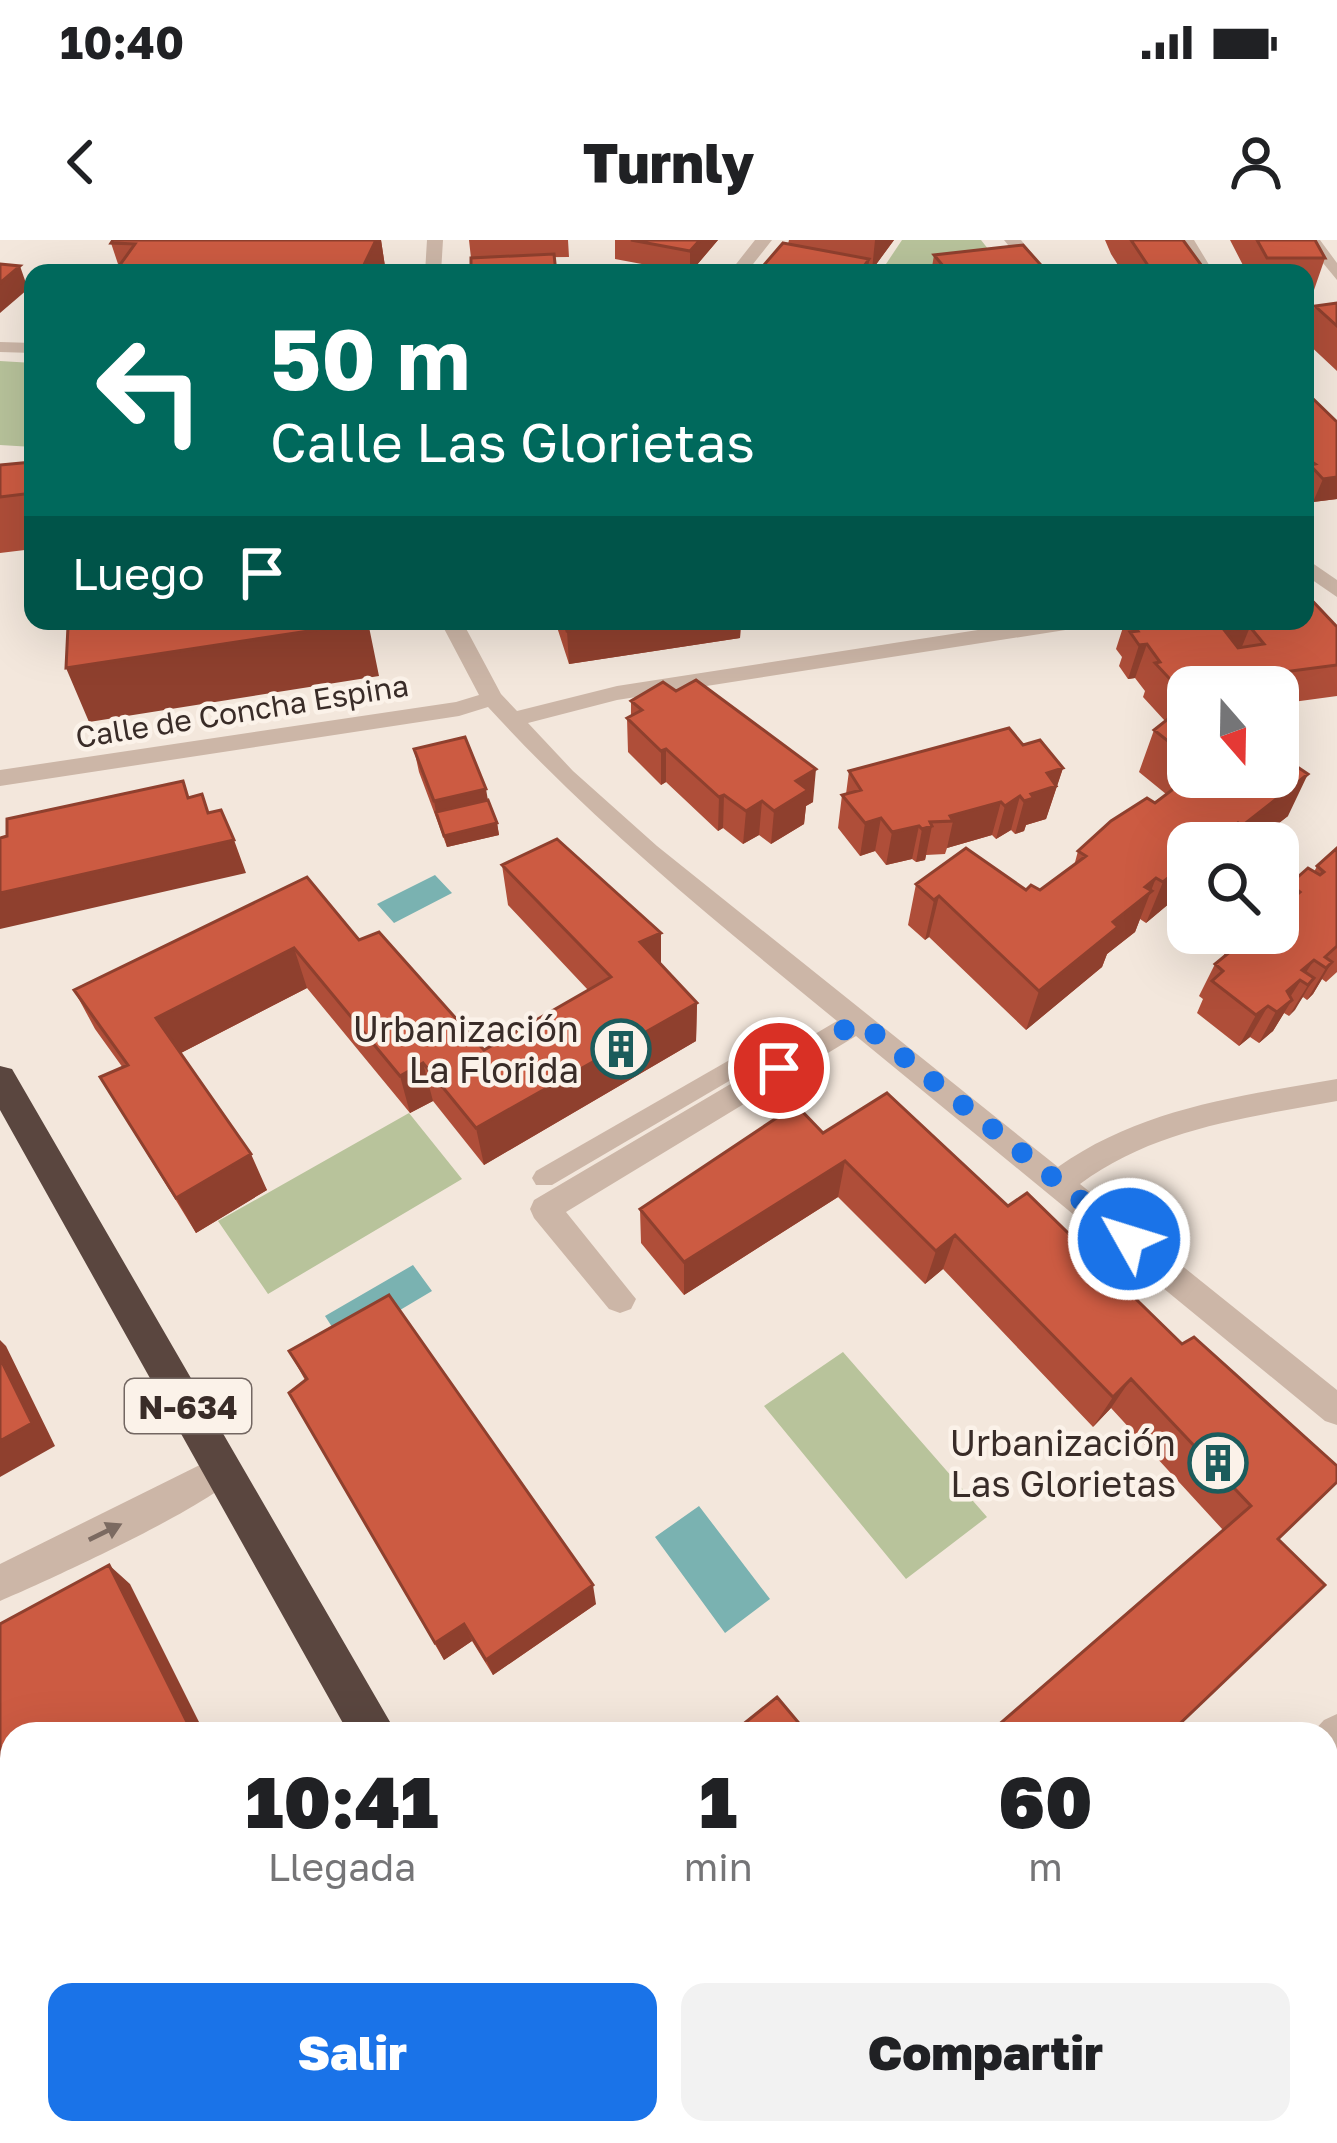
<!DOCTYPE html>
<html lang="es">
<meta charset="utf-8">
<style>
body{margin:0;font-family:"Golos Text",sans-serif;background:#f2f2f2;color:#202124;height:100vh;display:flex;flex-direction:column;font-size:45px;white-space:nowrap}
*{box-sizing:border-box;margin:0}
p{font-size:39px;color:#757577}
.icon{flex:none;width:66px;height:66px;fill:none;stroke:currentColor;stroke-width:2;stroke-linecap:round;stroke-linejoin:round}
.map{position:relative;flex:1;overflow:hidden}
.drawer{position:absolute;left:0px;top:1482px;width:1338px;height:423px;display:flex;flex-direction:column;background:#fff;border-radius:36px 36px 0 0;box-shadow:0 12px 48px #0002}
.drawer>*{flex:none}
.banner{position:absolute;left:24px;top:24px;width:1290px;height:366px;border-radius:24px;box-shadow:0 12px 48px #0002;background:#00695c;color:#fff;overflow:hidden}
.needle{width:78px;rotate:160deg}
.buttons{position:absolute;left:1167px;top:426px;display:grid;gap:24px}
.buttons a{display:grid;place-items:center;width:132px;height:132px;border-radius:24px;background:#fff;box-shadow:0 12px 48px #0002;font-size:60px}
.pin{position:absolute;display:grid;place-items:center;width:102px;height:102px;color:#fff;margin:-51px;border:6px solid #fff;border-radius:50%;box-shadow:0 3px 12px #0007}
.me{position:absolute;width:132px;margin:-66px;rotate:309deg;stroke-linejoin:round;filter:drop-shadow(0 0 9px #0008)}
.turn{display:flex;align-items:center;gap:42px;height:252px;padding:0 48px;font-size:54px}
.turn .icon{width:156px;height:156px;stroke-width:2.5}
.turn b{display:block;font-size:84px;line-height:102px}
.then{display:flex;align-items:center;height:114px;padding:0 48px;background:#0003;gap:24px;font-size:45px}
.eta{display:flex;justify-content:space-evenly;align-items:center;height:204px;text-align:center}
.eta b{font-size:72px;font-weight:800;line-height:84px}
.primary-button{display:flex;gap:24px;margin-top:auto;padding:24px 48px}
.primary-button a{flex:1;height:138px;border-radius:24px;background:#1a73e8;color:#fff;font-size:48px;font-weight:800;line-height:138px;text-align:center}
.primary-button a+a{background:#f2f2f2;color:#202124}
.status{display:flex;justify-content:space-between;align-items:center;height:84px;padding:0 60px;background:#fff;direction:ltr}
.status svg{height:33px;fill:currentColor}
header{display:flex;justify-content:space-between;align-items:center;height:156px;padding:0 48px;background:#fff;font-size:54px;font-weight:800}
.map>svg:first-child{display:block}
.green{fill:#b8c39b}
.water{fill:#7ab2b1}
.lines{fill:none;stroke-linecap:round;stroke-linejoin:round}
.lane{fill:#ccb6a7;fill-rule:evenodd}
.street{fill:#ccb6a7;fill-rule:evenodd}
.highway{fill:#5a463f;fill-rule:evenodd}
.wall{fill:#af4e39}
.shaded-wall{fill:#8f402e}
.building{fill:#cc5b42;stroke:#8f402e;stroke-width:3;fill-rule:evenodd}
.oneway{fill:#7b6a61}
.route{stroke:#1a73e8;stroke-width:21;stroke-dasharray:0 37.8}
.labels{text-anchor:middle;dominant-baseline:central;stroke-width:9;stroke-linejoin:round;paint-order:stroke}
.far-street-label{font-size:30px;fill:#392c28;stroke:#fbf2e9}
.shield{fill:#fbf2e9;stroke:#736762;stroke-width:3}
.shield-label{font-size:33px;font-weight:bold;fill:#392c28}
.poi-label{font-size:36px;fill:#392c28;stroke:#fbf2e9;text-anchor:end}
</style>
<div class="status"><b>10:40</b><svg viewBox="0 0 49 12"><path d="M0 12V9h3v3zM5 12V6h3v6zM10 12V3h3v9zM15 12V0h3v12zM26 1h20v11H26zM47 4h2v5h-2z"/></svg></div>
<header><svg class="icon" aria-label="back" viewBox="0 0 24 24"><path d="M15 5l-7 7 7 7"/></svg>Turnly<svg class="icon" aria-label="person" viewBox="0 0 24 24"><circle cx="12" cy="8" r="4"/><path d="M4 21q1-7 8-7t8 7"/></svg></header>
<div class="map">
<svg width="1337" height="1903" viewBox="0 0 1337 1903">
<rect width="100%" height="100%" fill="#f3e7dc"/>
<path class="green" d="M 902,0 L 981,0 L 1007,33 L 880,33 Z
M 0,121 L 33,123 L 33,207 L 0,205 Z
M 409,873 L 462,939 L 268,1054 L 218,981 Z
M 843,1112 L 987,1277 L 906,1339 L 764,1166 Z"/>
<path class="water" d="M 435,635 L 452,653 L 394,683 L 377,664 Z
M 413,1025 L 432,1051 L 343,1104 L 325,1076 Z
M 699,1266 L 770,1359 L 725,1393 L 655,1297 Z"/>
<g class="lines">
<path class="lane" d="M 796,782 L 804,785 L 807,791 L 804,797 L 552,945 L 536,945 L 532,938 L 536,931 Z"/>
<path class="street" d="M 427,0 L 443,0 L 441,33 L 425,33 Z
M 755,0 L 772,0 L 746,33 L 729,33 Z
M 1004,0 L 1021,0 L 1048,33 L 1031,33 Z
M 1178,0 L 1194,0 L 1214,33 L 1198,33 Z
M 1304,0 L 1320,0 L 1337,23 L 1337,40 Z
M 0,102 L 33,103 L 33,113 L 0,112 Z
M 1305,318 L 1337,340 L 1337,357 L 1305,335 Z
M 440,381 L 462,381 L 501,454 L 517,471 L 617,446 L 1036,381 L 1089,381 L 1078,388 L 617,460 L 528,483 L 573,531 L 657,606 L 1058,927 C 1141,868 1239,856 1337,839 L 1337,861 C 1246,878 1156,888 1080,944 L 1337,1150 L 1337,1185 L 1325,1181 L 856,796 L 566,972 L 636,1059 L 631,1069 L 620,1073 L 609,1069 L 534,978 L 530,969 L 534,960 L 837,781 C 715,681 594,583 488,467 L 459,476 L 0,546 L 0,530 L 456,462 L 479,455 Z
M 224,1213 L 236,1218 L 241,1229 C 228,1259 40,1344 0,1361 L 0,1324 Z
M 1337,1474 L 1337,1518 L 1326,1523 L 1326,1494 L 1311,1494 L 1324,1480 Z
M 0,1628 L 12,1633 L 12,1675 L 0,1670 Z
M 390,1893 L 447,1893 L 451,1903 L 394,1903 Z
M 901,1893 L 951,1893 L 947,1903 L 897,1903 Z"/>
<path class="highway" d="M 0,826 L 12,829 L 397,1494 L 349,1494 L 0,870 Z
M 574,1893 L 628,1893 L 632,1903 L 578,1903 Z"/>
</g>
<path class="wall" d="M 381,0 L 386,33 L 114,33 L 119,27 L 111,3 Z
M 469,0 L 568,0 L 569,17 L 471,18 Z
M 615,0 L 718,0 L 690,33 L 615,19 Z
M 789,0 L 894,0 L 872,30 L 788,4 Z
M 1105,0 L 1183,0 L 1207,33 L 1123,33 L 1111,14 Z
M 1230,0 L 1315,0 L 1325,18 L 1314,50 L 1305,50 L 1305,33 L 1247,33 Z
M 934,15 L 1048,33 L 931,33 Z
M 1337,63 L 1337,131 L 1305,101 L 1305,92 L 1315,66 Z
M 1305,151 L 1337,182 L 1337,259 L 1313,262 L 1305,254 Z
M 33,222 L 33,309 L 0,313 L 0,225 Z
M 555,381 L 741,381 L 740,398 L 569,424 Z
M 1125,381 L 1305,381 L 1337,387 L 1337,456 L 1278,464 L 1278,447 L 1188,447 L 1188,537 L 1288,576 L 1253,603 L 1188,603 L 1188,649 L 1184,652 L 1178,648 L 1176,649 L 1171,662 L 1146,683 L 1140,679 L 1135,692 L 1107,714 L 1102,727 L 1026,790 L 929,697 L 925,700 L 908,685 L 916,644 L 1040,650 L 1074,626 L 1078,611 L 1166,554 L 1139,532 L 1154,490 L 1165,481 L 1143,457 L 1145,451 L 1135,438 L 1128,439 L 1119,426 L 1122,417 L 1116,409 Z
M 631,461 L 813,562 L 806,566 L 804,584 L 771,604 L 759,595 L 743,604 L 723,588 L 718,591 L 666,542 L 661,545 L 628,512 L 627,478 L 631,475 Z
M 1023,505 L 1063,528 L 1046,579 L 1026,585 L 1024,591 L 1015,594 L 1011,590 L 996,599 L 992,595 L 947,608 L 945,614 L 926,615 L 925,620 L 916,622 L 912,619 L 886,625 L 875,611 L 860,616 L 838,588 L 842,555 L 846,554 L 849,531 Z
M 414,509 L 488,560 L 497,583 L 499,595 L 447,607 L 419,532 Z
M 1337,608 L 1337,732 L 1326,742 L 1322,739 L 1313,754 L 1307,760 L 1303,757 L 1289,776 L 1284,773 L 1273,791 L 1259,803 L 1250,797 L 1239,806 L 1197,773 L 1203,759 L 1199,756 L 1215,724 L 1223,717 L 1234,696 L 1278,693 L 1278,668 L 1290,644 L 1314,632 L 1317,626 Z
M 502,625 L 661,724 L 697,763 L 696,801 L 484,925 L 433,861 L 410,873 L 307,748 L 181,813 L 267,950 L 196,993 L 100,837 L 123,828 L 95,789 L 74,750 L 307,637 L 359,700 L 484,810 L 588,750 L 508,665 Z
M 823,893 L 1008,966 L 1337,1226 L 1223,1290 L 1111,1168 L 1093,1187 L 943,1029 L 925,1044 L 838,957 L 684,1055 L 641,1003 L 640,969 Z
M 289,1111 L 596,1364 L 493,1435 L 472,1401 L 444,1420 L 289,1153 L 305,1140 Z
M 1337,1665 L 1337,1902 L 1326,1889 L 1326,1676 Z"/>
<path class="shaded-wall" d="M 376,0 L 381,0 L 386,33 L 360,33 Z
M 700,0 L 718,0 L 690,33 L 690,11 Z
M 875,0 L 894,0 L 872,30 Z
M 869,19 L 868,33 L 859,33 Z
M 20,26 L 28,49 L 0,73 L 0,43 Z
M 1337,237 L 1337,259 L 1313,262 L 1323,239 Z
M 631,381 L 741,381 L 740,398 L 569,424 L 567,391 Z
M 368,382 L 379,436 L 89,482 L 66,428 Z
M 1250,387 L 1236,421 L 1225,391 Z
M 1147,404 L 1135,438 L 1128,439 L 1139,405 Z
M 1188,449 L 1188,480 L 1167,484 L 1180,450 Z
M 666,509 L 666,542 L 661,545 L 661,511 Z
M 1063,528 L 1046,579 L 1026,585 L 1024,591 L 1015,594 L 1024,561 L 1047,533 Z
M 816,529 L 813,562 L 806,566 L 804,584 L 771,604 L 774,571 L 796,541 Z
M 1308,534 L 1288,576 L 1253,603 L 1234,603 L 1242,586 Z
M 486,549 L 490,572 L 436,572 L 434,561 Z
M 202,554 L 214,587 L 234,600 L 246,633 L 0,689 L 0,653 Z
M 724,555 L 723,588 L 718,591 L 719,557 Z
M 1020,556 L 1011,590 L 996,599 L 1005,566 Z
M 762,561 L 759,595 L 743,604 L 746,571 Z
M 1001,562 L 992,595 L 947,608 L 953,581 L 950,576 Z
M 881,578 L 875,611 L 860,616 L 865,583 Z
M 497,583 L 499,595 L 447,607 L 444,596 Z
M 1238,583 L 1229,603 L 1212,603 Z
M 919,586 L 912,619 L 886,625 L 892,592 Z
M 932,586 L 925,620 L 916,622 L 922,589 Z
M 1188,613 L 1188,625 L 1171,662 L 1146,683 L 1163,642 Z
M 1156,638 L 1135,692 L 1107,714 L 1102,727 L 1026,790 L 1039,751 L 1113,682 L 1145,647 Z
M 939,656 L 929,697 L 925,700 L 934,660 Z
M 661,693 L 661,733 L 640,702 Z
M 294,708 L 307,748 L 175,816 L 156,778 Z
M 1314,720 L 1285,765 L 1292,760 L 1273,791 L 1259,803 L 1287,751 L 1302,730 Z
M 1332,722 L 1313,754 L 1307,760 L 1326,728 Z
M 1314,738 L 1295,770 L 1289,776 L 1308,745 Z
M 697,763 L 696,801 L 484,925 L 476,888 Z
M 1268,766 L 1250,797 L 1239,806 L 1256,775 Z
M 423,823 L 433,861 L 410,873 L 400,836 Z
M 251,914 L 267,950 L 196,993 L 176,958 Z
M 845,921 L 838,957 L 684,1055 L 684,1022 Z
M 955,995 L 943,1029 L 925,1044 L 936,1011 Z
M 0,1100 L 6,1106 L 55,1206 L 0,1237 Z
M 1131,1139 L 1111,1168 L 1093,1187 L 1113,1157 Z
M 109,1325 L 130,1344 L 205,1494 L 193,1494 Z
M 593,1345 L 596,1364 L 493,1435 L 486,1420 Z
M 464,1384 L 472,1401 L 444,1420 L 435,1403 Z
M 12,1533 L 12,1549 L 0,1544 L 0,1537 Z
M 202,1893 L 229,1893 L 246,1903 L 218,1903 Z"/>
<path class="building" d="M 113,0 L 376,0 L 360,33 L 114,33 L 135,4 L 111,3 Z
M 631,0 L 700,0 L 690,11 Z
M 1131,0 L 1183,0 L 1207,33 L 1153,33 Z
M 1257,0 L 1315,0 L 1325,18 L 1267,18 Z
M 783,3 L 869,19 L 859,33 L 757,33 Z
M 1023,5 L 1048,33 L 949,33 L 934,15 Z
M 554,14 L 556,33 L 471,33 L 471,18 Z
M 0,24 L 20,26 L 0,43 Z
M 1337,63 L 1337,86 L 1315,66 Z
M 1305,151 L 1337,182 L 1337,237 L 1323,239 L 1310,225 L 1315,224 L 1305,217 Z
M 33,222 L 33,253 L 0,257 L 0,225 Z
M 1305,353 L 1337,387 L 1337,425 L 1198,443 L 1201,447 L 1188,447 L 1188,449 L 1180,450 L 1155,423 L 1160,422 L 1147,404 L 1139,405 L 1130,392 L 1138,391 L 1131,381 L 1305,381 ZM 1250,387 L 1264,404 L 1238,408 L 1225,391 Z
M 103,381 L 367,381 L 368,382 L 66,428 L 68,386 Z
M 564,381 L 631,381 L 567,391 Z
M 696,440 L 816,529 L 796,541 L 808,550 L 774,571 L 762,561 L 746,571 L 724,555 L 719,557 L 666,509 L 661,511 L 627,478 L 642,470 L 631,461 L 663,442 L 676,451 Z
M 1188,463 L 1188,517 L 1154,490 Z
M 1009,488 L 1023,505 L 1040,500 L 1063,528 L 1047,533 L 1056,546 L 1031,554 L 1034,558 L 1024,561 L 1020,556 L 1005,566 L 1001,562 L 950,576 L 953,581 L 930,582 L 932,586 L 922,589 L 919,586 L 892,592 L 881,578 L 865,583 L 842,555 L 861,550 L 849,531 Z
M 465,497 L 486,549 L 434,561 L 414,509 Z
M 1278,514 L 1308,534 L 1242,586 L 1238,583 L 1212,603 L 1188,603 L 1188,613 L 1183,616 L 1188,622 L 1163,642 L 1156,638 L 1145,647 L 1152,651 L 1113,682 L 1118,687 L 1039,751 L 939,656 L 934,660 L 916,644 L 966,608 L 1026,650 L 1031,645 L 1040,650 L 1086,616 L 1078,611 L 1111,581 L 1147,558 L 1155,563 L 1189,537 L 1278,537 Z
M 183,541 L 188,558 L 202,554 L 208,573 L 221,570 L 234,600 L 0,653 L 0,598 L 7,596 L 7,579 Z
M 488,560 L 497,583 L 444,596 L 436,572 Z
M 557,599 L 661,693 L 640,702 L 697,763 L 476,888 L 423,823 L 400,836 L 294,708 L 156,778 L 251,914 L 176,958 L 100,837 L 128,825 L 74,750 L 307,637 L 359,700 L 379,692 L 484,810 L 611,737 L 502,625 Z
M 1337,608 L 1337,706 L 1325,717 L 1332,722 L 1326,728 L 1314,720 L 1302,730 L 1314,738 L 1308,745 L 1300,740 L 1287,751 L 1292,760 L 1277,772 L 1268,766 L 1256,775 L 1212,741 L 1223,731 L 1215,724 L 1242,702 L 1234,696 L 1237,693 L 1278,693 L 1278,671 L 1300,652 L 1290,644 L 1308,628 L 1320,635 L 1324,632 L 1317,626 Z
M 887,853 L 1008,966 L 1027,953 L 1182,1104 L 1194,1097 L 1337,1226 L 1337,1242 L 1278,1299 L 1325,1345 L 1169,1494 L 988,1494 L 1251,1266 L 1131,1139 L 1113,1157 L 955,995 L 936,1011 L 845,921 L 684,1022 L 640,969 L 796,865 L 823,893 Z
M 389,1055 L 593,1345 L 486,1420 L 464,1384 L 435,1403 L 289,1153 L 307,1139 L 289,1111 Z
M 0,1118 L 32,1183 L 0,1201 Z
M 109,1325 L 193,1494 L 12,1494 L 12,1533 L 0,1537 L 0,1384 Z
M 777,1457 L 808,1494 L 731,1494 Z
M 1337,1688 L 1337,1746 L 1326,1734 L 1326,1698 Z
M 1337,1798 L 1337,1869 L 1326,1857 L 1326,1814 Z
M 80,1893 L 202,1893 L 218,1903 L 74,1903 Z"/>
<defs><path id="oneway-solid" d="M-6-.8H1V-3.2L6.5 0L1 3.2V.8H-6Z" transform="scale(3)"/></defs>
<use class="oneway" href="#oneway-solid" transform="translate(105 1292) rotate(-26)"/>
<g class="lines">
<path class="route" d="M 779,828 L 859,781 L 1129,999"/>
</g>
<defs>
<symbol id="building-ring" viewBox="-11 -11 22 22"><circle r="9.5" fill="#fbf2e9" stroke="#1b5c5c" stroke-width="1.5"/><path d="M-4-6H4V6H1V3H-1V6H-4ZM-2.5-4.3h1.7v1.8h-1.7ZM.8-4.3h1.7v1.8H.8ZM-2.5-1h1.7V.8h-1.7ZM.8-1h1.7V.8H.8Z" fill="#1b5c5c"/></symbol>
</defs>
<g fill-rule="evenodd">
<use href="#building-ring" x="588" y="776" width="66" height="66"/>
<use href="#building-ring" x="1185" y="1190" width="66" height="66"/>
</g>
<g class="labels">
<g class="far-street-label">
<text transform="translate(242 471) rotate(-9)">Calle de Concha Espina</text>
</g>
<rect class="shield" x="125" y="1139" width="126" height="54" rx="9"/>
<g class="shield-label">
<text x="188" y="1166">N-634</text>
</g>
<g class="poi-label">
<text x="579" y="788">Urbanización<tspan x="579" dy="41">La Florida</tspan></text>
<text x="1176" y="1202">Urbanización<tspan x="1176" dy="41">Las Glorietas</tspan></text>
</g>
</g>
</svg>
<div class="buttons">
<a><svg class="needle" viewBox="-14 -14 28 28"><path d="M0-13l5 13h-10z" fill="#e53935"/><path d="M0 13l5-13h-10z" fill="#757577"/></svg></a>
<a><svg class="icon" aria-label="search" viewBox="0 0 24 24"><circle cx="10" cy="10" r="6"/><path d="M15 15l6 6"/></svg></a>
</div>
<div class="pin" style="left:779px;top:828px;background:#d93025"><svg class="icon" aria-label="arrive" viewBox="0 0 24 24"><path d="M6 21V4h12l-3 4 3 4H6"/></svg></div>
<svg class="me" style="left:1129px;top:999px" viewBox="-20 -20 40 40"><circle r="17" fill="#1a73e8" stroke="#fff" stroke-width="3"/><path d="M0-11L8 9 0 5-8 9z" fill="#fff"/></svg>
<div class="banner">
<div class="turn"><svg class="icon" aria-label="left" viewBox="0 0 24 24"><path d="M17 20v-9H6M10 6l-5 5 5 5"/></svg><div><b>50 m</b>Calle Las Glorietas</div></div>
<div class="then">Luego<svg class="icon" aria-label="arrive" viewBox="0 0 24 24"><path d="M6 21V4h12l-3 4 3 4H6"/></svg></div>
</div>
<section class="drawer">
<div class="eta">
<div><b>10:41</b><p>Llegada</p></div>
<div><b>1</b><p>min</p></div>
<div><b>60</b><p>m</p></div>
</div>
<div class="primary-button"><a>Salir</a><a>Compartir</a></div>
</section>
</div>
